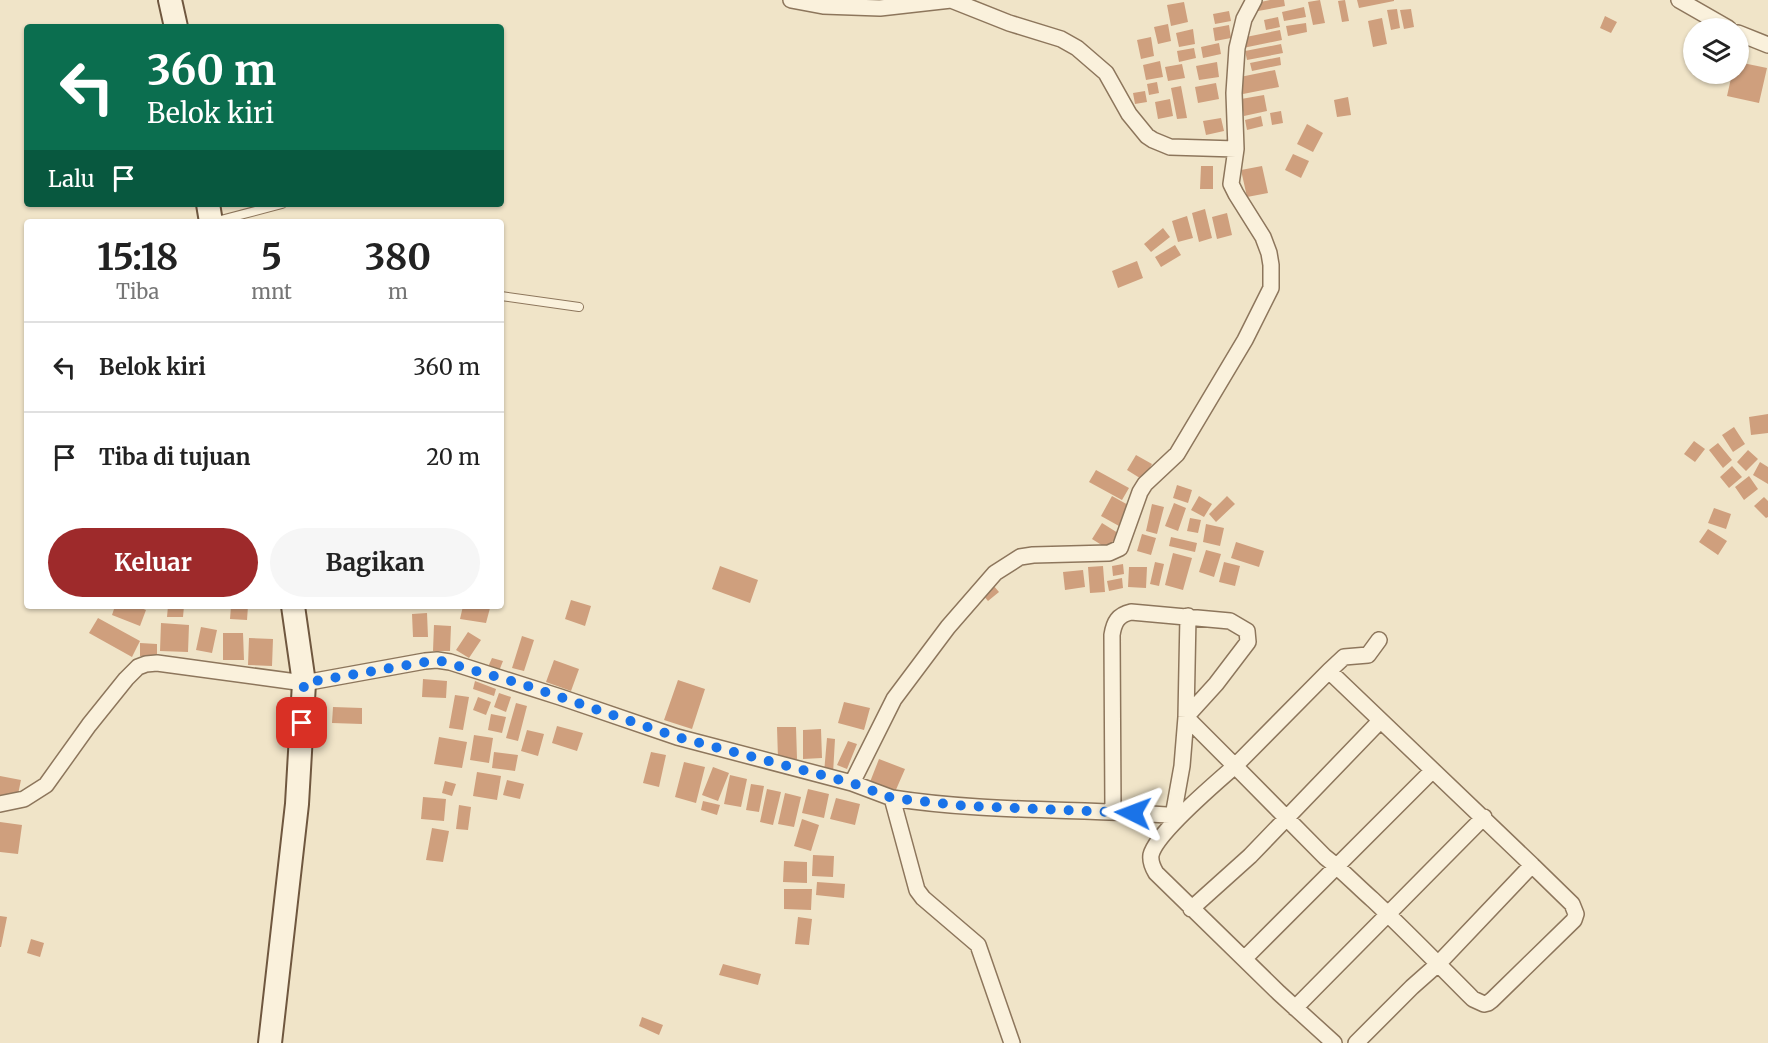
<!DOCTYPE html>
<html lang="id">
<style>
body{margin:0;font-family:Merriweather,serif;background:#f6f6f6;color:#222;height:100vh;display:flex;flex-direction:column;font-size:22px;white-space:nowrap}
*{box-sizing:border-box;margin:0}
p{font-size:20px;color:#767676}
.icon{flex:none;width:33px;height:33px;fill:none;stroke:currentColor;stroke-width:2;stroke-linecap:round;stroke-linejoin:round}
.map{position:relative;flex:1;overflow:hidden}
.details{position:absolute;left:24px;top:219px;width:480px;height:390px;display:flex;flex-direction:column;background:#fff;border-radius:6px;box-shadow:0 2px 4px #0004}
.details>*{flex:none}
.hud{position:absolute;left:24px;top:24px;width:480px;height:183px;border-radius:6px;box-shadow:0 2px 4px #0004;background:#0b6e4f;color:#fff;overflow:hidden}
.buttons{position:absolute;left:1683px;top:18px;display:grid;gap:12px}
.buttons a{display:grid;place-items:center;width:66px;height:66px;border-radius:50%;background:#fff;box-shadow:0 2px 4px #0004;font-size:30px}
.pin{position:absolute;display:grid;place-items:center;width:51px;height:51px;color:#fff;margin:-26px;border-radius:12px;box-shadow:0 3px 9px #0006}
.me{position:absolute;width:66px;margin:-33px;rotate:273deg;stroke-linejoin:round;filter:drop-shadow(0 0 4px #0008)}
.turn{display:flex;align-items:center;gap:21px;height:126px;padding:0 24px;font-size:27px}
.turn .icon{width:78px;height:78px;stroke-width:2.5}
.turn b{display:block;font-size:42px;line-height:51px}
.then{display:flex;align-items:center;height:57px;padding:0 24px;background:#0003;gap:12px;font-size:22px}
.eta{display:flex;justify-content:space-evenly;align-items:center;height:102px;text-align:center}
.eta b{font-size:36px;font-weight:700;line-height:42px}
.button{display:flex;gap:12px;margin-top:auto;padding:12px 24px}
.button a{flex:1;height:69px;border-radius:36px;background:#9e2a2b;color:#fff;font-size:24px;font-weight:700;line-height:69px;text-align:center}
.button a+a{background:#f6f6f6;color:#222}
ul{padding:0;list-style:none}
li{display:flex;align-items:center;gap:18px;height:90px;padding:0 24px;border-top:2px solid #e0e0e0}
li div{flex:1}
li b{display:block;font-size:22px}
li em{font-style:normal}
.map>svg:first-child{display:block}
.building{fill:#cf9f7d}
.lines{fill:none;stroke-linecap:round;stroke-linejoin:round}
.lane-casing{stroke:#8d765c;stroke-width:10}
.street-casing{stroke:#8d765c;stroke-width:18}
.secondary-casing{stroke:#6f573f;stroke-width:26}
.lane{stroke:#faf1dc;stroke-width:8}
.street{stroke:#faf1dc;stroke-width:15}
.secondary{stroke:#faf1dc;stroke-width:22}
.route{stroke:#1a73e8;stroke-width:10;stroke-dasharray:0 18}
</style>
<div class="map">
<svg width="1768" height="1043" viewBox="0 0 1768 1043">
<rect width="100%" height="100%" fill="#f0e4c8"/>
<path class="building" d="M 1270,0 L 1284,0 L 1285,6 L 1258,11 L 1256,3 Z
M 1320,0 L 1325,23 L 1313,25 L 1308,2 Z
M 1345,0 L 1349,21 L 1342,22 L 1338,1 Z
M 1357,0 L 1394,0 L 1394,1 L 1359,8 Z
M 1184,2 L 1188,22 L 1171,26 L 1167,5 Z
M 1304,7 L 1306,17 L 1284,21 L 1282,12 Z
M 1397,9 L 1400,28 L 1391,30 L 1387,10 Z
M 1411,9 L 1414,27 L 1404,29 L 1400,10 Z
M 1229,11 L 1231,21 L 1215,24 L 1213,14 Z
M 1605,16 L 1617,22 L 1611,33 L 1600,28 Z
M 1278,17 L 1280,27 L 1266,30 L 1264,20 Z
M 1382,18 L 1387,44 L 1373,47 L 1368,21 Z
M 1306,23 L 1307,32 L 1288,36 L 1286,26 Z
M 1168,24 L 1171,41 L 1158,44 L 1154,27 Z
M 1229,25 L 1231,38 L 1215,41 L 1213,28 Z
M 1193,29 L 1195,44 L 1179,47 L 1176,33 Z
M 1280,30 L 1282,40 L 1243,48 L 1241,38 Z
M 1151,37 L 1154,56 L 1141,59 L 1137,40 Z
M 1219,43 L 1221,54 L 1203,58 L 1201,47 Z
M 1281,44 L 1283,53 L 1247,60 L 1245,51 Z
M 1194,48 L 1196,58 L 1179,62 L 1177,51 Z
M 1280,57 L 1281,65 L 1252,71 L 1250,63 Z
M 1160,61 L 1163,77 L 1146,80 L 1143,65 Z
M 1217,62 L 1219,77 L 1199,80 L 1196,66 Z
M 1738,62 L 1767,68 L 1759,103 L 1727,96 L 1732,74 L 1738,74 Z
M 1182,64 L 1185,78 L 1168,81 L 1165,67 Z
M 1275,70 L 1279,87 L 1243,94 L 1240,77 Z
M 1157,82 L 1159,93 L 1149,95 L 1147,84 Z
M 1216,83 L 1219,99 L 1198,103 L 1195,87 Z
M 1181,86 L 1187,118 L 1177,119 L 1171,88 Z
M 1145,91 L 1147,102 L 1135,104 L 1133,93 Z
M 1264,95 L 1267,111 L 1244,116 L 1241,99 Z
M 1348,97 L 1351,115 L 1337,117 L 1334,100 Z
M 1170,99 L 1173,116 L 1158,119 L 1155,102 Z
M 1281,111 L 1283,123 L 1272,125 L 1270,113 Z
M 1261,116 L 1263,126 L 1247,130 L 1245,120 Z
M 1221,118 L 1224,131 L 1206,135 L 1203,121 Z
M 1307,124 L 1323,133 L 1313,152 L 1297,144 Z
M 1293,154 L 1309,161 L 1301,178 L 1285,170 Z
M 1201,166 L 1213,166 L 1213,189 L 1200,189 Z
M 1262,166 L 1268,193 L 1247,197 L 1241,170 Z
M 1205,209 L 1212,238 L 1199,242 L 1192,213 Z
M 1227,213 L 1232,235 L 1217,239 L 1212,217 Z
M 1187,216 L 1193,238 L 1178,242 L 1172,221 Z
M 1163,228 L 1170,237 L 1151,252 L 1144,244 Z
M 1175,245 L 1181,255 L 1161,267 L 1155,257 Z
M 1137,261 L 1143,278 L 1118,288 L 1112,271 Z
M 1768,414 L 1768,433 L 1751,435 L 1749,417 Z
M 1734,427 L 1745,444 L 1733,452 L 1722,435 Z
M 1694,441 L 1705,449 L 1695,462 L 1684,454 Z
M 1718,443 L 1732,460 L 1723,468 L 1709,450 Z
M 1748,450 L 1758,459 L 1746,471 L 1737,462 Z
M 1136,455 L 1152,464 L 1143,480 L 1127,470 Z
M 1760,462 L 1768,467 L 1768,484 L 1753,475 Z
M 1732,466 L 1742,477 L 1729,488 L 1720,477 Z
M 1096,470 L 1129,488 L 1122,500 L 1089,482 Z
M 1749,476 L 1758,489 L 1744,500 L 1735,487 Z
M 1177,485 L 1192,490 L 1188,503 L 1173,498 Z
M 1112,496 L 1130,506 L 1119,526 L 1101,516 Z
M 1199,496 L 1212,504 L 1204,517 L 1191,510 Z
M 1227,496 L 1235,504 L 1216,522 L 1209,514 Z
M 1764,497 L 1768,501 L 1768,517 L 1766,518 L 1754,506 Z
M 1174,503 L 1186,508 L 1178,531 L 1165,526 Z
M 1152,504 L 1164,507 L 1157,534 L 1146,531 Z
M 1714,508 L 1731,514 L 1726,529 L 1708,523 Z
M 1190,518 L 1201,520 L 1198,533 L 1187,531 Z
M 1102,523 L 1118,533 L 1108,549 L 1092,539 Z
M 1206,524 L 1224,528 L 1220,546 L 1203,542 Z
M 1708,529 L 1727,541 L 1718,555 L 1699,542 Z
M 1142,534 L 1156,538 L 1151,555 L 1137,551 Z
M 1171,537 L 1197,543 L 1195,552 L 1169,546 Z
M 1236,542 L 1264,551 L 1259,567 L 1231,558 Z
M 1206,550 L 1221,554 L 1214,577 L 1199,572 Z
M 1173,553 L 1192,558 L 1183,590 L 1165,585 Z
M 1155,562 L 1164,564 L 1159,586 L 1150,584 Z
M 1224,562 L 1240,566 L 1235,586 L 1219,582 Z
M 1123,564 L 1124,574 L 1113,576 L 1112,566 Z
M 720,566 L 758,580 L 750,603 L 712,589 Z
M 1103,566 L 1105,592 L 1090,593 L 1088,567 Z
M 1129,567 L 1147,567 L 1146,588 L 1128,587 Z
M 1083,570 L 1085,587 L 1065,590 L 1063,572 Z
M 1122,578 L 1123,588 L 1109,591 L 1107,581 Z
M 993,585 L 999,592 L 988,601 L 982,594 Z
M 571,600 L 591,606 L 585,626 L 565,619 Z
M 115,606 L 136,606 L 146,610 L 140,626 L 112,615 Z
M 168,606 L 184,606 L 183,617 L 167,617 Z
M 231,606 L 248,606 L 247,620 L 230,619 Z
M 463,606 L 490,608 L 486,623 L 460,619 Z
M 427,613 L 428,637 L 413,637 L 412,614 Z
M 98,618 L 140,641 L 132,657 L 89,633 Z
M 161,623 L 189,625 L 188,652 L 160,651 Z
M 434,625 L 451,626 L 450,651 L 433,651 Z
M 201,627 L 217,630 L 212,653 L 196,650 Z
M 468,632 L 481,640 L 469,658 L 456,650 Z
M 223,633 L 243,633 L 244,660 L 223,660 Z
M 522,636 L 534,640 L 524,671 L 512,668 Z
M 249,638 L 273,639 L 272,666 L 248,665 Z
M 140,643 L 157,644 L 157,656 L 140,656 Z
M 492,658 L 503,661 L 499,671 L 488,667 Z
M 554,660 L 579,669 L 571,691 L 546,682 Z
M 423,679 L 447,681 L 446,698 L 422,697 Z
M 678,680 L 705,689 L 692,729 L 664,720 Z
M 475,681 L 496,689 L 494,696 L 473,689 Z
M 499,693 L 511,697 L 506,712 L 494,707 Z
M 455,695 L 469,697 L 463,730 L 449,728 Z
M 478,697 L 491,702 L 486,715 L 473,710 Z
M 844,702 L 870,708 L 864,730 L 838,723 Z
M 516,703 L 527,706 L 518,741 L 506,738 Z
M 333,707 L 362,708 L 362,724 L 332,723 Z
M 491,714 L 506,717 L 502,733 L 488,730 Z
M 557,726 L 583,733 L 577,751 L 552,743 Z
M 777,727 L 796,727 L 797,759 L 778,759 Z
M 821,729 L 822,758 L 803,759 L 803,730 Z
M 527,730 L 544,734 L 538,756 L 521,751 Z
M 474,735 L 493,738 L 489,763 L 470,760 Z
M 439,737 L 467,742 L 462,768 L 434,764 Z
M 827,738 L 835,739 L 833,774 L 824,773 Z
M 848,741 L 857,744 L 847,769 L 837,765 Z
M 494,752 L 518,755 L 515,771 L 492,768 Z
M 651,752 L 666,755 L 659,787 L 643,783 Z
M 879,759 L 905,769 L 895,792 L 870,782 Z
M 684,762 L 705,767 L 696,803 L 675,797 Z
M 713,767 L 729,773 L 718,801 L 702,795 Z
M 477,772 L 501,776 L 497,800 L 473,796 Z
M 730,775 L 747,779 L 741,807 L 724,804 Z
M 0,776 L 21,780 L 17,799 L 0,795 Z
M 507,780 L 524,784 L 520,799 L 503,795 Z
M 445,781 L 456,784 L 452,796 L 442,793 Z
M 751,784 L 764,786 L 759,812 L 746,810 Z
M 767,789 L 781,792 L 773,825 L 760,822 Z
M 808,789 L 829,794 L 824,818 L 802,813 Z
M 785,793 L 801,797 L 794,827 L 778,824 Z
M 423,797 L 446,799 L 444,821 L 421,819 Z
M 836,798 L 860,804 L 855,825 L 830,819 Z
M 703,801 L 720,805 L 717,815 L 701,810 Z
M 459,805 L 471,807 L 468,830 L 456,829 Z
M 802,819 L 819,825 L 811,851 L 794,846 Z
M 0,822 L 22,825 L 18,854 L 0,852 Z
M 432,828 L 449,831 L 443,862 L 426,860 Z
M 813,855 L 834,856 L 833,877 L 812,876 Z
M 784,861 L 807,862 L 807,883 L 783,882 Z
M 817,882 L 845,884 L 844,898 L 816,895 Z
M 784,889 L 812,889 L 811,910 L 784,909 Z
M 0,916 L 7,917 L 1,947 L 0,947 Z
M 798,917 L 812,919 L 809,945 L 795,944 Z
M 31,939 L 44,943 L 40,957 L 27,953 Z
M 723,964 L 761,974 L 758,985 L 719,975 Z
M 642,1017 L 663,1025 L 659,1035 L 639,1026 Z"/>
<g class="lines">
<defs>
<path id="lane" d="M 213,222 L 282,204
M 501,296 L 579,307"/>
<path id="street" d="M 791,0 L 823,6 L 880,8 L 951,0 L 1009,23 L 1061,39 L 1077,48 L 1106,73 L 1129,114 L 1147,136 L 1153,140 L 1170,147 L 1236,149
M 1679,0 L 1728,28
M 1738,33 L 1768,45
M 1329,671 L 1344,657 L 1368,655 L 1379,640
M 1186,717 L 1235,766 C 1217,782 1156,833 1151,855 C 1150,862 1153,868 1156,873 L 1279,993 L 1334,1043
M 852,783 L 894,699 L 948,627 L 995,573 L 1020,557 L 1033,555 L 1109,553 L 1120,548 L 1140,492 L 1145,484 L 1177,454 L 1245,340 L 1271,288 L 1271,265 L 1269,253 L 1263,237 L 1236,194 L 1231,184 L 1236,149 L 1234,93 L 1237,48 L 1244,19 L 1254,0
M 892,798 C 987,813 1084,808 1180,816
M 0,804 L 24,799 L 46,785 L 89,725 L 126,679 L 138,667 L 146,664 L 157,663 L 304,683 L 425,661 L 437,660 L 450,662 L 560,697 L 677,737 L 852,783 L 892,798 L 917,890 L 923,898 L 978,945 L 1012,1043
M 1113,811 L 1112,635 C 1114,622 1118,615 1131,612 L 1230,621 L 1247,631 L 1248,642 L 1216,684 L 1186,717
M 1173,816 L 1182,766 L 1186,717 L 1188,616
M 1191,909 L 1250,856 L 1380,721
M 1244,959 L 1432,771
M 1295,1008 L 1484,817
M 1356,1043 L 1412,987 L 1438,964 L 1532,865 L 1329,671 L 1235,766 L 1325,857 C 1342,870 1357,886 1373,900 C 1407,932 1440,966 1473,999 L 1484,1004 L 1488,1003 L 1492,1000 L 1574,920 L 1576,914 L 1572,904 L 1532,865"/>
<path id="secondary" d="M 170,0 L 176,27
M 208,204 L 211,222
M 270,1043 L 297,804 L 304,683 L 293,606"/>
</defs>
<use href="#lane" class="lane-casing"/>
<use href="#street" class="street-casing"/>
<use href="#secondary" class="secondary-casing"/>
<use href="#lane" class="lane"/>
<use href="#street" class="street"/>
<use href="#secondary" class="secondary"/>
</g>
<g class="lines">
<path class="route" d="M 302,723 L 304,683 L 437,660 L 522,684 L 677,737 L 852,783 L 892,798 L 965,806 L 1133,813"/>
</g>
</svg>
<div class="buttons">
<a><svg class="icon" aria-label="layers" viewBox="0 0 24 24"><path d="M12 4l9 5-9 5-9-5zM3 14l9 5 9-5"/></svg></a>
</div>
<div class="pin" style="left:302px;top:723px;background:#d93025"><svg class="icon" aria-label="arrive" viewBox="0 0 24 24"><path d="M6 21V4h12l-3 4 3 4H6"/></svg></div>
<svg class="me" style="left:1133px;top:813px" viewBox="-20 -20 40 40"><path d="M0-17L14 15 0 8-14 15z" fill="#1a73e8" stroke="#fff" stroke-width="4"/></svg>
<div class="hud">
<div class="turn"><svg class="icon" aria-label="left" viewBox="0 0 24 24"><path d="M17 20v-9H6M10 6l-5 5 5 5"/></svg><div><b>360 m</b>Belok kiri</div></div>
<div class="then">Lalu<svg class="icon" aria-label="arrive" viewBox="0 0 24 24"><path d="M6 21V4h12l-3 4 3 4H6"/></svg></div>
</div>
<section class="details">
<div class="eta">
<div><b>15:18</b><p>Tiba</p></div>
<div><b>5</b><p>mnt</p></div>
<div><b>380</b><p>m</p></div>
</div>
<ul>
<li><svg class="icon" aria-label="left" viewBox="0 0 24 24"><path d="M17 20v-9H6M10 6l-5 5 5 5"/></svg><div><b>Belok kiri</b></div><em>360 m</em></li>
<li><svg class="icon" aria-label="arrive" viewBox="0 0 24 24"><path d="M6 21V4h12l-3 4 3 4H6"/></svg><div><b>Tiba di tujuan</b></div><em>20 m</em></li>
</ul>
<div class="button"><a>Keluar</a><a>Bagikan</a></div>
</section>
</div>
